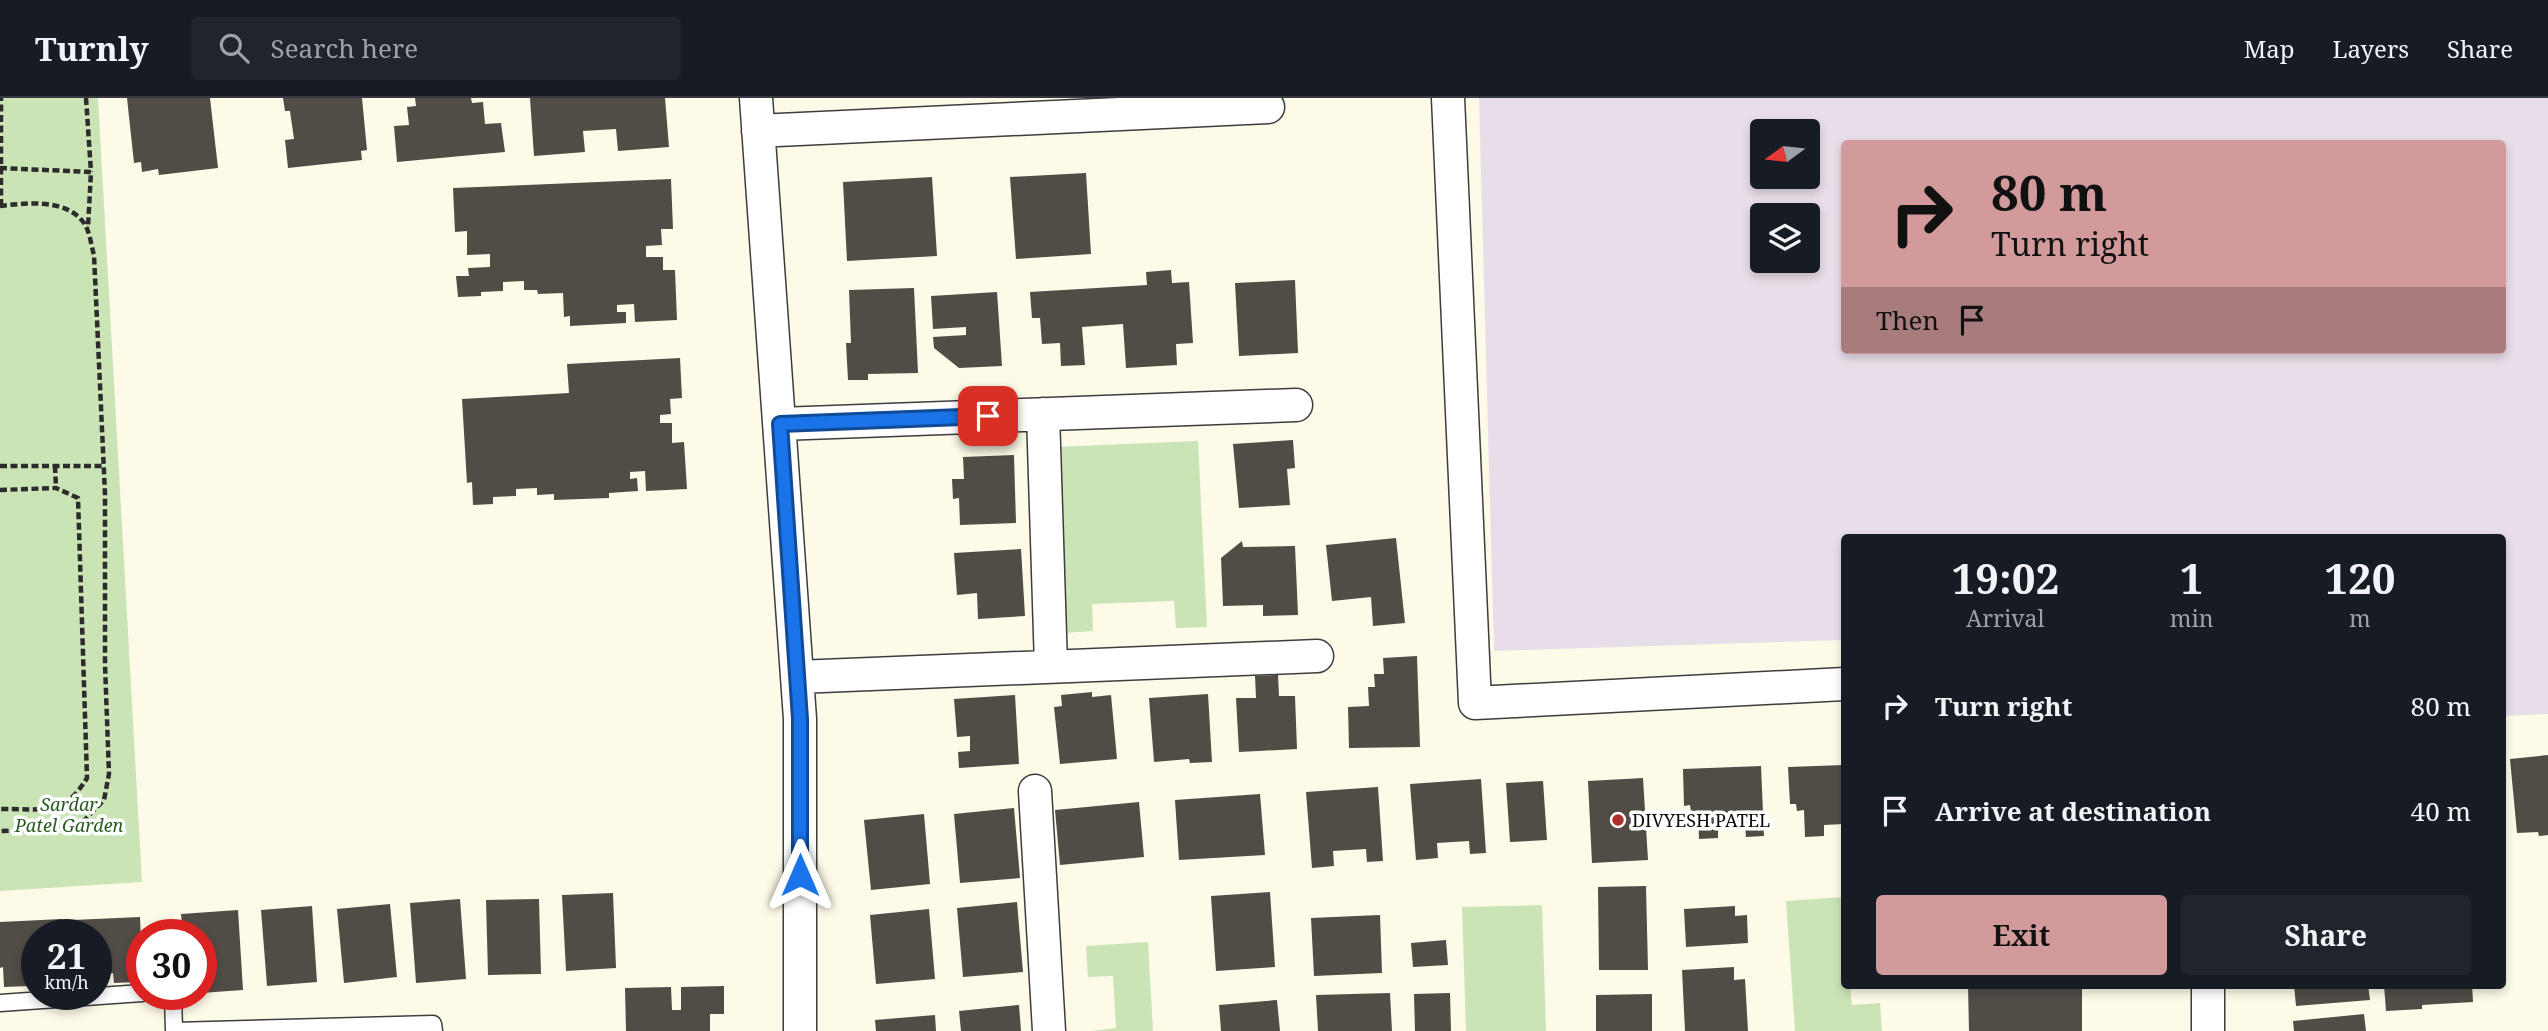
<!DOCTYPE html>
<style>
body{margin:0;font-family:"Noto Serif",serif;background:#20242c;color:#f1f3f6;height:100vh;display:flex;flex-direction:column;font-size:26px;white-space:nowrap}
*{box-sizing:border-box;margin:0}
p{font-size:23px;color:#9ea1a6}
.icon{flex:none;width:38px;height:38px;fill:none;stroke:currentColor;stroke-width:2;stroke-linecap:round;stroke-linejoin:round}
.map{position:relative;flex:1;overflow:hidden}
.drawer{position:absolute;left:1841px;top:436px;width:665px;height:455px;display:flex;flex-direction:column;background:#171b24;border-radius:7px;box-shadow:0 4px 10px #0003}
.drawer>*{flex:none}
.hud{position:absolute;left:1841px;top:42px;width:665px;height:214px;border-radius:7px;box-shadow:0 4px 10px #0003;background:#d39a9c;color:#111;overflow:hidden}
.needle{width:46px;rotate:255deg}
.tools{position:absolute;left:1750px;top:21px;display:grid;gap:14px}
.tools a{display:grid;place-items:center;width:70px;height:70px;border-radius:7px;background:#171b24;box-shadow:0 4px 10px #0003;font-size:35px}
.speed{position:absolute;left:21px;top:821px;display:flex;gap:14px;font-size:35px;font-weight:700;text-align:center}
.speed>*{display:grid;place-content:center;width:91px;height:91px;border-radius:50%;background:#171b24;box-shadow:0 4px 10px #0003;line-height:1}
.speed small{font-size:18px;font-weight:400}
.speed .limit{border:10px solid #d22;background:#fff;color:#111}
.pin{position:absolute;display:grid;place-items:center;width:60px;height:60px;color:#fff;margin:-30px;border-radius:14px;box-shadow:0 4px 10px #0006}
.me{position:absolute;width:77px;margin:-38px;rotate:0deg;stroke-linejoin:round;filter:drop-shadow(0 0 5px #0008)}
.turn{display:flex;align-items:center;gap:24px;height:147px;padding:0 35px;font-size:32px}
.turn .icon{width:91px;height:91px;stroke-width:2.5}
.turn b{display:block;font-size:49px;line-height:60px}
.then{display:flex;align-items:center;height:66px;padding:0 35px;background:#0003;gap:14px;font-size:26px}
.eta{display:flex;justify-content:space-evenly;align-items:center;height:119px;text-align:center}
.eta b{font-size:42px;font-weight:700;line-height:49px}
.primary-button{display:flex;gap:14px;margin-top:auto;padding:14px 35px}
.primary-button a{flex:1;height:80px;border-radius:7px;background:#d39a9c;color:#111;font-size:28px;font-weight:700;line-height:80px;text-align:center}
.primary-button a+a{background:#20242c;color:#f1f3f6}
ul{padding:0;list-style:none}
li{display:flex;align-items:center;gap:21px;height:105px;padding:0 35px}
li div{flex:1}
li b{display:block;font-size:26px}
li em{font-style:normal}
header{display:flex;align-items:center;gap:42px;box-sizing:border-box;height:98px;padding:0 35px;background:#171b24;border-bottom:2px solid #363941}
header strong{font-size:33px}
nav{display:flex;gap:38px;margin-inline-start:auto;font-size:24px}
.search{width:490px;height:63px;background:#20242c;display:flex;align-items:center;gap:18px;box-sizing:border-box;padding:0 24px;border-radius:7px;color:#9ea1a6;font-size:26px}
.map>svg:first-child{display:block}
.industrial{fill:#e8dee9;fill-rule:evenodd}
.green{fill:#cbe4b6}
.building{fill:#524c47}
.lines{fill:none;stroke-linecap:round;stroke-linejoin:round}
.lane-casing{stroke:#3d3d3d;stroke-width:19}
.street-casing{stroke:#3d3d3d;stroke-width:35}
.path{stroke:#2c2c2c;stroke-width:4.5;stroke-dasharray:7 3.5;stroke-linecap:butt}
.lane{stroke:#fff;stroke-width:16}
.street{stroke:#fff;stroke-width:32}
.route-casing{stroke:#114b97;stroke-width:18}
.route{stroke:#1a73e8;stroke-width:12}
.poi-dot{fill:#ae2e2d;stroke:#fff;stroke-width:2.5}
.labels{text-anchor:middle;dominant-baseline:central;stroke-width:7;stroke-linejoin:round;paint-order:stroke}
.park-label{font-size:18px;font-style:italic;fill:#295b20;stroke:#fff}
.poi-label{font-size:18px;fill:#0a0a0a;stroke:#fff;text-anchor:start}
</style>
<header>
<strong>Turnly</strong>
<div class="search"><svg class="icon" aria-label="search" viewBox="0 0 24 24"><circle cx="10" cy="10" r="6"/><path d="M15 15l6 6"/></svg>Search here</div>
<nav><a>Map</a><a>Layers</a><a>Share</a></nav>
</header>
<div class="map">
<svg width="2548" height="933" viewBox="0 0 2548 933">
<rect width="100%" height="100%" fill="#fdfae8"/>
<path class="industrial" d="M 1479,0 L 2548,0 L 2548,616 L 2503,618 L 2502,439 L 1844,439 L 1844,542 L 1494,553 ZM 1762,33 L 1808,33 L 1808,79 L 1762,79 ZM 1844,46 L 2502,46 L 2502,252 L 1844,252 ZM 1762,117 L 1808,117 L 1808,163 L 1762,163 Z"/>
<path class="green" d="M 0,0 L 98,0 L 142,784 L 0,793 Z
M 1198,343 L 1207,529 L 1176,530 L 1174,503 L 1092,506 L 1093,533 L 1064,535 L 1055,349 Z
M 1844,799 L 1844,887 L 1850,887 L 1852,907 L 1880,905 L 1882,933 L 1795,933 L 1786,803 Z
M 1542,807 L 1546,933 L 1466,933 L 1462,809 Z
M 1148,844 L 1153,933 L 1092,933 L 1116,930 L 1113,878 L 1088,879 L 1086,848 Z"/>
<path class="building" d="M 127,0 L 210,0 L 218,70 L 159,77 L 158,71 L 142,74 L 141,64 L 134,65 Z
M 283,0 L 362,0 L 367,52 L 361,53 L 362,62 L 288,70 L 285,42 L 294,41 L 290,13 L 285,13 Z
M 415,0 L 471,0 L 472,5 L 483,4 L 485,26 L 501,25 L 505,54 L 397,64 L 394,28 L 409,27 L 407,9 L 416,8 Z
M 530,0 L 665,0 L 669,49 L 618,53 L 616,31 L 583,33 L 585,54 L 534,58 Z
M 1086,75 L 1091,156 L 1016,161 L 1010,79 Z
M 932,79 L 937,158 L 847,163 L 843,84 Z
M 671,81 L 673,131 L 661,131 L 662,147 L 646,148 L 646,159 L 663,159 L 663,172 L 675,172 L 677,222 L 635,224 L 634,206 L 617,207 L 617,214 L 626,214 L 626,225 L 570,228 L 570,218 L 564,219 L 563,195 L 538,196 L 537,192 L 524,192 L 524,183 L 503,184 L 503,193 L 481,194 L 481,198 L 458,199 L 456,178 L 469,178 L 468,170 L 490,169 L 490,156 L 467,157 L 467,133 L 455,134 L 453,90 Z
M 1171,172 L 1172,185 L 1189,184 L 1193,245 L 1176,246 L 1177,267 L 1126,270 L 1123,226 L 1082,229 L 1085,267 L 1061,268 L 1060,245 L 1042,246 L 1040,220 L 1032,220 L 1030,194 L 1147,187 L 1146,174 Z
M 1295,182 L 1298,255 L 1239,258 L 1235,185 Z
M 914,190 L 918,275 L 868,276 L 868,282 L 848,282 L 846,245 L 851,245 L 849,192 Z
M 997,194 L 1002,268 L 959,270 L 934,250 L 933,239 L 966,237 L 966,229 L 933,231 L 931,198 Z
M 680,260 L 682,300 L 670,301 L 671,316 L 660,317 L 660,325 L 672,325 L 672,345 L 684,344 L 687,391 L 646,393 L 645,373 L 630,374 L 630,381 L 637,380 L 638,393 L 609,395 L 609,400 L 554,402 L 554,396 L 537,397 L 537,390 L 516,391 L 516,398 L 493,399 L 493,406 L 473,407 L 472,384 L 467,385 L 462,301 L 569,295 L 567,266 Z
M 1293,342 L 1295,370 L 1287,371 L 1290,407 L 1239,410 L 1233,346 Z
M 1014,357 L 1016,425 L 960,427 L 959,400 L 953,401 L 952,381 L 964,381 L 963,359 Z
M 1396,440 L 1405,525 L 1373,528 L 1371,499 L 1332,503 L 1326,447 Z
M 1242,443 L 1243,449 L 1295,448 L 1298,517 L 1263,518 L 1263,507 L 1223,508 L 1221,460 Z
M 1021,451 L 1025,518 L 978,521 L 977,495 L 957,497 L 954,455 Z
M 1417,558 L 1420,649 L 1349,650 L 1348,609 L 1369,608 L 1368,589 L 1375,589 L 1374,576 L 1384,576 L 1383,560 Z
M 1278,577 L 1279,598 L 1295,598 L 1297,651 L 1239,654 L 1236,600 L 1256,600 L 1255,578 Z
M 1092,594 L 1092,599 L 1111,597 L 1117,661 L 1060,666 L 1054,609 L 1062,608 L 1061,597 Z
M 1208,596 L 1212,664 L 1190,665 L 1189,661 L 1154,664 L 1149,600 Z
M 1015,597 L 1019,666 L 959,670 L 958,654 L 970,653 L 970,638 L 957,639 L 954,601 Z
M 2548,657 L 2548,737 L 2539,738 L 2538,734 L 2517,735 L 2510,661 Z
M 1844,667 L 1844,726 L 1824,727 L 1824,738 L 1805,739 L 1804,712 L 1797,713 L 1796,706 L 1790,706 L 1788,669 Z
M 1761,668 L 1764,738 L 1746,739 L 1745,727 L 1718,728 L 1718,740 L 1699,741 L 1698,714 L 1691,714 L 1690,707 L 1684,708 L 1683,671 Z
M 1643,680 L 1648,762 L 1592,765 L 1588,683 Z
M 1481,681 L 1486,755 L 1470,756 L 1469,743 L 1437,745 L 1438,760 L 1416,762 L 1410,686 Z
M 1543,683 L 1547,742 L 1510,744 L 1506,685 Z
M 1378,689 L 1383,763 L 1367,764 L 1366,751 L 1333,753 L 1334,768 L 1312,770 L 1306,694 Z
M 1260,696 L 1265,757 L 1179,762 L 1175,702 Z
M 1139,704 L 1144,759 L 1060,767 L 1055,712 Z
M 1014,710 L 1020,780 L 960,785 L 954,716 Z
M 924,716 L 930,786 L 871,792 L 864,722 Z
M 1646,788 L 1648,872 L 1599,872 L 1598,789 Z
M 1270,794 L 1275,869 L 1216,873 L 1211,798 Z
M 613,795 L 616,870 L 566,873 L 562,797 Z
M 460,801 L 466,881 L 416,885 L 410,805 Z
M 539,801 L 541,876 L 488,877 L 486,802 Z
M 1017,804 L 1023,874 L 963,879 L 957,810 Z
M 390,806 L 397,879 L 344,885 L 337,811 Z
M 312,808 L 317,884 L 267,888 L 261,812 Z
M 1735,808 L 1735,818 L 1747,817 L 1748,845 L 1686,849 L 1684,811 Z
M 929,811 L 935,881 L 876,886 L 870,817 Z
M 238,812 L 243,892 L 201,895 L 201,836 L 183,836 L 181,816 Z
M 1380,817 L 1382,875 L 1314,878 L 1311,820 Z
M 140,819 L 142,865 L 135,866 L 136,884 L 114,885 L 113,875 L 108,876 L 108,885 L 96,886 L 96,836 L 74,836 L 73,822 Z
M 62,821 L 63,836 L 37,836 L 37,877 L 30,878 L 30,888 L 4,889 L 3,869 L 0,870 L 0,824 Z
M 1446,842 L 1448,867 L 1413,869 L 1411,845 Z
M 1734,869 L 1734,882 L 1745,881 L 1748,933 L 1685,933 L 1682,872 Z
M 1968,887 L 2082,887 L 2082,933 L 1969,933 Z
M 2294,887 L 2368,887 L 2370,902 L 2296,908 Z
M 2384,887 L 2472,887 L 2473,904 L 2422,907 L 2422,911 L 2386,913 Z
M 724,888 L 724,916 L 710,916 L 710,933 L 626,933 L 625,890 L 671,889 L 672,912 L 681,912 L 681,889 Z
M 1390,895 L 1392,933 L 1318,933 L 1316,897 Z
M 1450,895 L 1451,933 L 1415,933 L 1414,896 Z
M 1652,896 L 1652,933 L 1596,933 L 1596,897 Z
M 1277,902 L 1280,933 L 1221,933 L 1219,907 Z
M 1019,907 L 1021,933 L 961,933 L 959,913 Z
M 2364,916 L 2366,933 L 2294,933 L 2293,923 Z
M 935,917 L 936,933 L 876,933 L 875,922 Z"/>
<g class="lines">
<defs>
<path id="lane" d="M 173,896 L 174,933 L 433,926 L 434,933
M 0,905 L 142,895"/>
<path id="street" d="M 756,0 L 800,621 L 800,933
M 1448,0 L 1475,605 L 1844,586
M 758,33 L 1268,9
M 1043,316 L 1051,568
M 780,326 L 1296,307
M 797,579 L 1317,558
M 1035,693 L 1049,933
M 2208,887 L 2208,933"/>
</defs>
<use href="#lane" class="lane-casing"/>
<use href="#street" class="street-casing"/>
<path class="path" d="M 86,0 L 91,74
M 0,70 L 91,74 L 88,129
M 0,108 C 26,105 66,100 84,125 C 90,134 91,147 94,157 L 105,396 L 105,567 L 109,676 L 104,702 L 76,731 L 0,733
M 1,108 L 1,0
M 0,368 L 104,368
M 55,368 L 56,390
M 0,392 L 56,390 L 78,400 L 87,680 C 63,720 41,710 0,711"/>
<use href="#lane" class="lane"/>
<use href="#street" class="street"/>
</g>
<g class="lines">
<defs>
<path id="route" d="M 800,777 L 800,621 L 780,326 L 988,318"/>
</defs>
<use href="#route" class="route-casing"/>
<use href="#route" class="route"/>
</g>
<circle class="poi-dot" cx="1618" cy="722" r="7"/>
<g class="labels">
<g class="park-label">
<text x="69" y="706">Sardar<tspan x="69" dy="21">Patel Garden</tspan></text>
</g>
<g class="poi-label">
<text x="1632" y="722">DIVYESH PATEL</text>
</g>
</g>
</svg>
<div class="tools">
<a><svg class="needle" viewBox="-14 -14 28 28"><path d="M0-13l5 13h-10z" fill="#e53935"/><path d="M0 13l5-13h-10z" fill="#9ea1a6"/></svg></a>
<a><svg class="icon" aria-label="layers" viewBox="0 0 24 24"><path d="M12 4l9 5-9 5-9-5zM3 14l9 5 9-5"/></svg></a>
</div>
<div class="speed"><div>21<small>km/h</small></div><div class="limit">30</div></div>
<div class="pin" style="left:988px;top:318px;background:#d93025"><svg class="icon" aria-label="arrive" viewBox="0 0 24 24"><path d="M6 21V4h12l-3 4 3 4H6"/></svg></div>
<svg class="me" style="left:800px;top:777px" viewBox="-20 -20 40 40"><path d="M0-17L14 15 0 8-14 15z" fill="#1a73e8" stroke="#fff" stroke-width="4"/></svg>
<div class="hud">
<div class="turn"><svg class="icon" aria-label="right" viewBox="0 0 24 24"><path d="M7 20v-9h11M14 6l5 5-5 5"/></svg><div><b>80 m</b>Turn right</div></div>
<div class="then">Then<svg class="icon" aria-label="arrive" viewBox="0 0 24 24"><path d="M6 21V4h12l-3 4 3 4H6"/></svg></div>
</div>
<section class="drawer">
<div class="eta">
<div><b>19:02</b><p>Arrival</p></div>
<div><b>1</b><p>min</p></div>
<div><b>120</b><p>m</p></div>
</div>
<ul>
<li><svg class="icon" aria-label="right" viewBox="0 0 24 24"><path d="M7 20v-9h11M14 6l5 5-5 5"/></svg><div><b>Turn right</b></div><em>80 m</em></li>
<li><svg class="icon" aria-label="arrive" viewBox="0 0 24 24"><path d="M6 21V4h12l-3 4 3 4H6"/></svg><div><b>Arrive at destination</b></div><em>40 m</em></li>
</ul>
<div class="primary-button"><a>Exit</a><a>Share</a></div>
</section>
</div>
